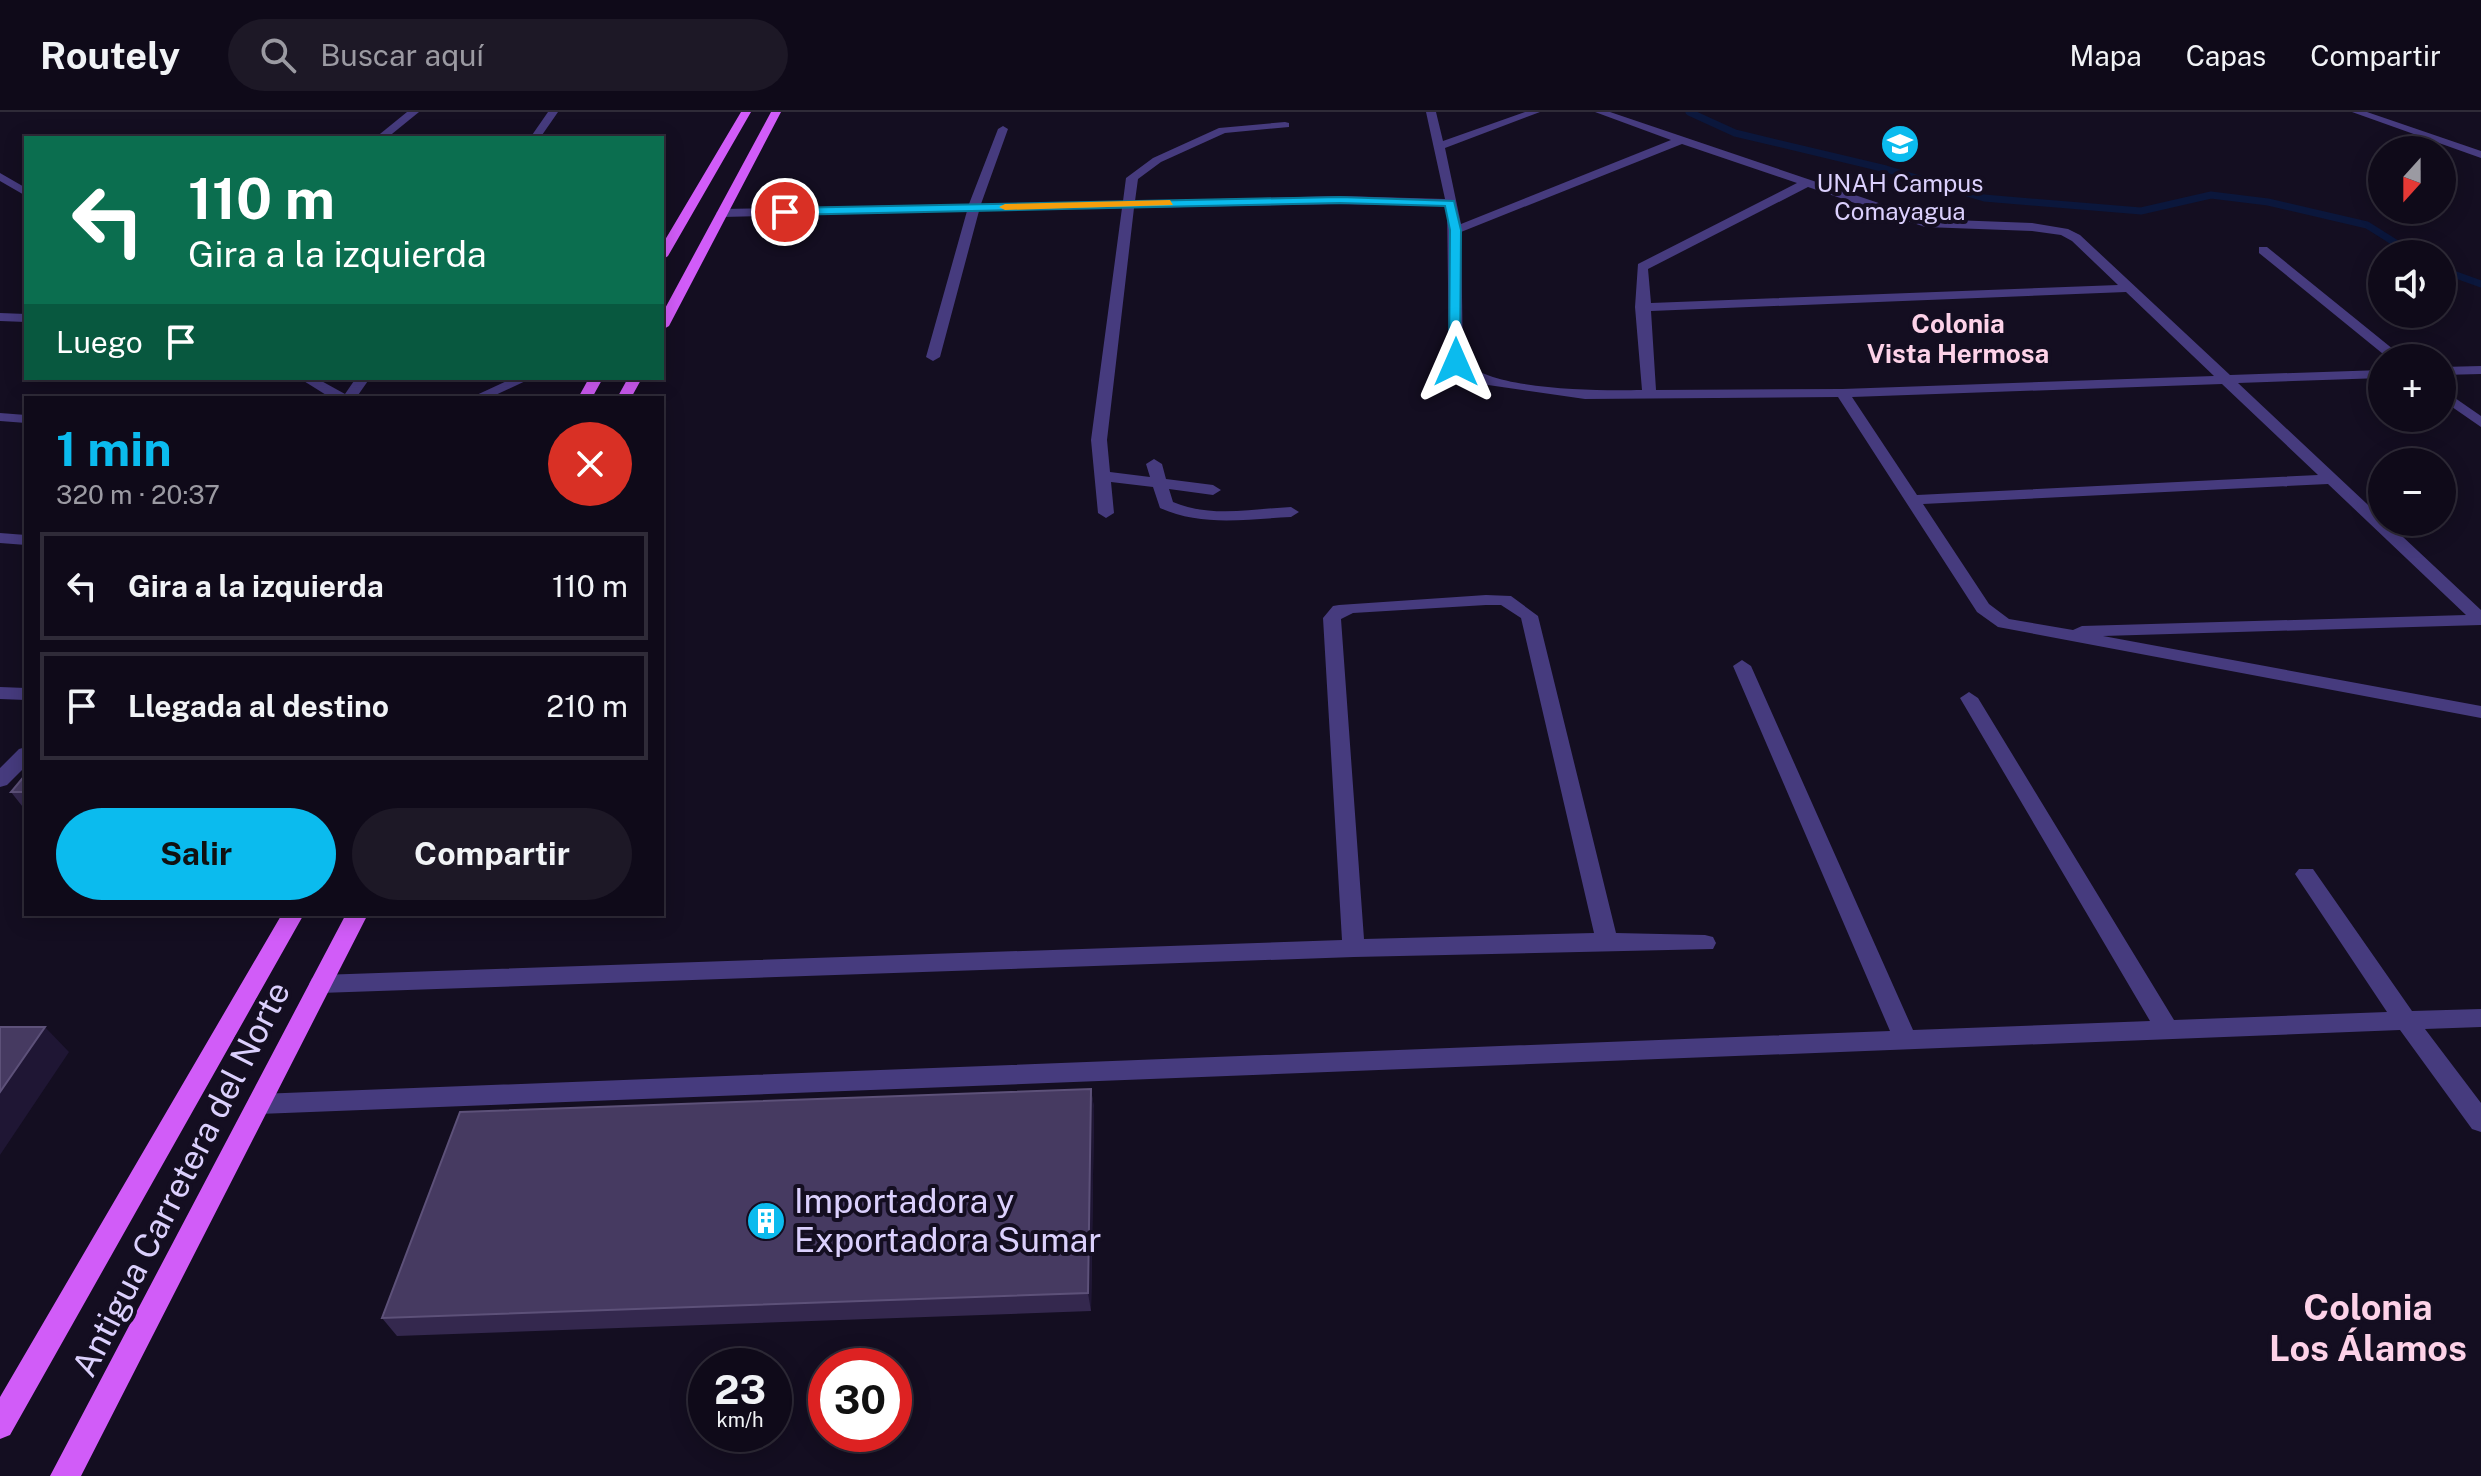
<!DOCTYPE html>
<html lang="es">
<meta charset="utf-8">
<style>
body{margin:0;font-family:"Public Sans",sans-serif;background:#1d1826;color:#f1f3f6;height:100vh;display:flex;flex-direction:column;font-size:30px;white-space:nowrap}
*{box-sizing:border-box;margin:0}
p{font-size:26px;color:#9b9aa2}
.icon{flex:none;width:44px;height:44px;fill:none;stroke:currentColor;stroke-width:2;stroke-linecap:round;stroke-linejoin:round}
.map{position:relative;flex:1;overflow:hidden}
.sheet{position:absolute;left:24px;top:284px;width:640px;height:520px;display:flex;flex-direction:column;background:#0f0a19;border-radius:0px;box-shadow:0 4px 20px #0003,0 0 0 2px #2f2b38}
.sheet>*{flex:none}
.hud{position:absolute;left:24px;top:24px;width:640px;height:244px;border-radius:0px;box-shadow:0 4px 20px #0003,0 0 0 2px #2f2b38;background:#0b6e4f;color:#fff;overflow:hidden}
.needle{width:52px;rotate:201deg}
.tools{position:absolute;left:2368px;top:24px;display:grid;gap:16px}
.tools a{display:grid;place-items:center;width:88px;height:88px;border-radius:50%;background:#0f0a19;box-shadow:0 4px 20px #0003,0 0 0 2px #2f2b38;font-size:40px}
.speed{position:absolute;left:688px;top:1236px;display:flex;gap:16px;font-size:40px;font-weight:700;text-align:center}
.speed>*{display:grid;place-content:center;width:104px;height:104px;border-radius:50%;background:#0f0a19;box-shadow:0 4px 20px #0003,0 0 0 2px #2f2b38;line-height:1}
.speed small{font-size:20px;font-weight:400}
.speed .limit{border:12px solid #d22;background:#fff;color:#111}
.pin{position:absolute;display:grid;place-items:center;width:68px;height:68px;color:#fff;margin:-34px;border:4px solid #fff;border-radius:50%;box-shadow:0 2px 8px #0007}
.me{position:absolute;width:88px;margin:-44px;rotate:0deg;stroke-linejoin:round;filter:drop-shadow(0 0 6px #0008)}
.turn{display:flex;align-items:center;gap:28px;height:168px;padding:0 32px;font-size:36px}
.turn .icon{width:104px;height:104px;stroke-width:2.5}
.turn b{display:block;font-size:56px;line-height:68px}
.then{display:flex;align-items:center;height:76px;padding:0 32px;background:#0003;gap:16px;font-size:30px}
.round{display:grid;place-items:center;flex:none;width:84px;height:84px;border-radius:42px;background:#1d1826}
.head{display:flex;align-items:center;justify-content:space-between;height:136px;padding:0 32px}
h1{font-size:48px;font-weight:700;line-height:60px;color:#0bbbee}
.action{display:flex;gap:16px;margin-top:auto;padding:16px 32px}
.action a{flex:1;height:92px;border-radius:48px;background:#0bbbee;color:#111;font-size:32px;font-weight:700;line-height:92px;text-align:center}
.action a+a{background:#1d1826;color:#f1f3f6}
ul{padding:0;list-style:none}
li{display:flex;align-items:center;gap:24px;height:108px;margin:0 16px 12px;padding:0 16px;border:4px solid #2f2b38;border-radius:0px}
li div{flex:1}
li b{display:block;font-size:30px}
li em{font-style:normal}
header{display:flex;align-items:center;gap:48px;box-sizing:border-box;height:112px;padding:0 40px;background:#0f0a19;border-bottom:2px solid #2f2b38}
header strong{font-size:38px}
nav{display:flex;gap:44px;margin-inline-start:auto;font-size:28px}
.search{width:560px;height:72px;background:#1d1826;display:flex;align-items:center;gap:20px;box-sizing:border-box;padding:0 28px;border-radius:44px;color:#9b9aa2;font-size:30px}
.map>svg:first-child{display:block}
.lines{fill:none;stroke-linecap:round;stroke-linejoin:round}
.stream{stroke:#0b173c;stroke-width:7}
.minor{fill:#463b7e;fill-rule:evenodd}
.major{fill:#d15cf8;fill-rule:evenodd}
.wall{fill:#34284e}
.shaded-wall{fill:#1f1634}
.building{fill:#463a61;stroke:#5d5179;stroke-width:2}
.route{fill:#0bbbee;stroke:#077a9b;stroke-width:2}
.slow{fill:#f59e0b}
.labels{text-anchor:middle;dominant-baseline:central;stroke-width:8;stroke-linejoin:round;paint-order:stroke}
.far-poi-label{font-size:24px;fill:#dbd0fd;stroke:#140e21}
.far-neighbourhood-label{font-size:26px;font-weight:bold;fill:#fdd2e8;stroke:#140e21}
.near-street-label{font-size:34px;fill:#dbd0fd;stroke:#140e21}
.near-poi-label{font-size:34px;fill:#dbd0fd;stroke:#140e21;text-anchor:start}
.near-neighbourhood-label{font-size:36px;font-weight:bold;fill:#fdd2e8;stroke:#140e21}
</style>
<header>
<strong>Routely</strong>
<div class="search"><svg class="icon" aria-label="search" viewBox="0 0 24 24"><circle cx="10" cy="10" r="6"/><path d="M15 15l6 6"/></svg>Buscar aquí</div>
<nav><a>Mapa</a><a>Capas</a><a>Compartir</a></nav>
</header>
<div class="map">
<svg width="2481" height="1364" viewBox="0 0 2481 1364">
<rect width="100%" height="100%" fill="#140e21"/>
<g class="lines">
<path class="stream" d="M 1689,0 L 1735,21 L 1886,57 L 1984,86 L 2141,99 L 2211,83 L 2268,90 L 2367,113 L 2413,142
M 2442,158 L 2481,172"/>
<path class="minor" d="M 407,0 L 419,0 L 387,26 L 375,26 Z
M 548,0 L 558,0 L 540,26 L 530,26 Z
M 1426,0 L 1436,0 L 1443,29 L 1525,0 L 1540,0 L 1445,36 L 1461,112 L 1671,28 L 1595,0 L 1610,0 L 1926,107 L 2032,111 L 2068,117 L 2080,123 L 2230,263 L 2382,258 L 2382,266 L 2238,271 L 2382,406 L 2382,410 L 2387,410 L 2481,498 L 2481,513 L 2103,524 L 2481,594 L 2481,606 L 1998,515 L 1977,500 L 1838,285 L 1585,287 L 1488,273 L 1462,264 L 1449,250 L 1447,94 L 1340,92 L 1134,96 L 1107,328 L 1110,360 L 1150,365 L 1146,352 L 1154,347 L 1162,352 L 1166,367 L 1213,373 L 1221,378 L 1213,383 L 1169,377 L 1173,390 C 1210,406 1252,397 1291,395 L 1299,400 L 1291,405 C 1247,407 1202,415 1160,396 L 1153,375 L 1111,370 L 1114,401 L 1106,406 L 1098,401 L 1091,328 L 1122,96 L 979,99 L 940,245 L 933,249 L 926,245 L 967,99 L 722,105 L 716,101 L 722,97 L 969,92 L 998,17 L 1003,14 L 1008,17 L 981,92 L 1123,89 L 1126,66 L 1153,46 L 1219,16 L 1285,10 L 1289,11 L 1289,15 L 1225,21 L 1161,50 L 1138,67 L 1135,89 L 1340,84 L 1445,87 ZM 1682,32 L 1797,71 L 1638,152 L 1635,195 L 1642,278 C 1599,279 1493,279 1463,249 L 1461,120 ZM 1808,75 L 1925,115 L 2032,119 L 2061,123 L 2072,129 L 2118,173 L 1651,191 L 1648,157 ZM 2126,180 L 2214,264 L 1842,277 L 1656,278 L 1651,199 ZM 2222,272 L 2318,363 L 1917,383 L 1852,285 ZM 2328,372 L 2466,503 L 2082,514 L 2073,518 L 2009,507 L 1989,492 L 1923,392 Z
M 2352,0 L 2367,0 L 2481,39 L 2481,46 Z
M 0,61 L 26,76 L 26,84 L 0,69 Z
M 2259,135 L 2267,135 L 2404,246 L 2388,246 L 2259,141 Z
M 0,201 L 26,202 L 26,210 L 0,209 Z
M 2481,254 L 2481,262 L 2442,263 L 2442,255 Z
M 299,266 L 316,266 L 345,282 L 356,266 L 370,266 L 356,286 L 331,286 Z
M 513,266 L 532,266 L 489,286 L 470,286 Z
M 2442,277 L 2481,304 L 2481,315 L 2442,288 Z
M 0,301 L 26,303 L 26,311 L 0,309 Z
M 0,421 L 26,423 L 26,433 L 0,431 Z
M 1486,483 L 1511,484 L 1538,504 L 1616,821 L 1705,823 L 1713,825 L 1716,831 L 1713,837 L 1354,845 L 320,881 L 312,878 L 309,872 L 312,866 L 320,863 L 1342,828 L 1323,506 L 1333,494 L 1339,493 ZM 1486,493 L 1501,493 L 1521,506 L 1594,821 L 1364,827 L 1341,507 L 1353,501 Z
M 1742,548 L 1751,554 L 1913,918 L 2150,909 L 1960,586 L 1969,580 L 1978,586 L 2174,908 L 2387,900 L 2295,762 L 2299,757 L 2313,757 L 2412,899 L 2481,897 L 2481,915 L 2425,917 L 2481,991 L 2481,1020 L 2472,1017 L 2400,918 L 259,1002 L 250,999 L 247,992 L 250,985 L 259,982 L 1890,919 L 1733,554 Z
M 0,575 L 26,576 L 26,588 L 0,587 Z
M 26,635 L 26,654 L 7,673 L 0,675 L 0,656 L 19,637 Z"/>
<path class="major" d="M 741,0 L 751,0 L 668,144 L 662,148 L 662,133 Z
M 771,0 L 781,0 L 669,214 L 662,218 L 662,202 Z
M 589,266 L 603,266 L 592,286 L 578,286 Z
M 628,266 L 642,266 L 631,286 L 617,286 Z
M 282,802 L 304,802 L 10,1323 L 0,1327 L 0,1285 Z
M 346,802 L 368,802 L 81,1364 L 50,1364 Z"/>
</g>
<path class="wall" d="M 26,662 L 26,699 L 11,680 Z
M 1091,977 L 1094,996 L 1091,1199 L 397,1224 L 382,1206 Z"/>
<path class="shaded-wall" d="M 45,915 L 69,940 L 0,1043 L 0,980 Z
M 1091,977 L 1094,996 L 1091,1199 L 1088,1181 Z"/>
<path class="building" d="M 26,662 L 26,680 L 11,680 Z
M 0,915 L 45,915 L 0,980 Z
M 1091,977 L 1088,1181 L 382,1206 L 460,1000 Z"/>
<path class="route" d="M 1340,85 L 1454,89 L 1461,118 L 1460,253 L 1449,250 L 1450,118 L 1445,94 L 1340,91 L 785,103 L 779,100 L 785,96 Z"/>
<path class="slow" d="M 1170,88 L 1173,93 L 1005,98 L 999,95 L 1005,92 Z"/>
<defs>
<symbol id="university-disc" viewBox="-11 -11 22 22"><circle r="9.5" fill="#0bbbee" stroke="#140e21"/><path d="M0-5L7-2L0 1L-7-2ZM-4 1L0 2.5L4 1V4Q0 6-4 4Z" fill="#fff"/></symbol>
<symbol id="building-disc" viewBox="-11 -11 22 22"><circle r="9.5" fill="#0bbbee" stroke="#140e21"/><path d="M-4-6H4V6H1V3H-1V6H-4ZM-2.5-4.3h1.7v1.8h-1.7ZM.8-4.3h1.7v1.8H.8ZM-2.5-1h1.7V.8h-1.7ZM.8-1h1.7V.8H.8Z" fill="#fff"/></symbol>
</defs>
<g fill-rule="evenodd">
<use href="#university-disc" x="1878" y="10" width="44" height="44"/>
<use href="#building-disc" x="744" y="1087" width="44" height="44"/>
</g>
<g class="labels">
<g class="far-poi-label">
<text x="1900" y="71">UNAH Campus<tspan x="1900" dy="28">Comayagua</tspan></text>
</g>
<g class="far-neighbourhood-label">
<text x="1958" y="211">Colonia<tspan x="1958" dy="30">Vista Hermosa</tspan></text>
</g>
<g class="near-street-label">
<text transform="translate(181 1067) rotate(-63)">Antigua Carretera del Norte</text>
</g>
<g class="near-poi-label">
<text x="794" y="1089">Importadora y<tspan x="794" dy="39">Exportadora Sumar</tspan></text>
</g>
<g class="near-neighbourhood-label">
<text x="2368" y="1195">Colonia<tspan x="2368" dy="41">Los Álamos</tspan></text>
</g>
</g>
</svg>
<div class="tools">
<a><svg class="needle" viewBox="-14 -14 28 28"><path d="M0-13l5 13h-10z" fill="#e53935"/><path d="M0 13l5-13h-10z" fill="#9b9aa2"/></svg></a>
<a><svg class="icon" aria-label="sound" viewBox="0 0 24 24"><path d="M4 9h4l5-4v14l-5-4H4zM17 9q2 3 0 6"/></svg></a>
<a>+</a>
<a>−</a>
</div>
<div class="speed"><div>23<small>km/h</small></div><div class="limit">30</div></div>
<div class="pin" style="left:785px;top:100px;background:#d93025"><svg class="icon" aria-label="arrive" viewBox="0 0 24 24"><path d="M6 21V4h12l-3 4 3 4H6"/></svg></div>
<svg class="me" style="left:1456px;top:250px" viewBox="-20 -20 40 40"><path d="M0-17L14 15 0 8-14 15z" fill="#0bbbee" stroke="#fff" stroke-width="4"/></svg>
<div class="hud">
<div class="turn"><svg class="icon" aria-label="left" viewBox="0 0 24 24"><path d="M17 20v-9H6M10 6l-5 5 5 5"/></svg><div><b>110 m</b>Gira a la izquierda</div></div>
<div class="then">Luego<svg class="icon" aria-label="arrive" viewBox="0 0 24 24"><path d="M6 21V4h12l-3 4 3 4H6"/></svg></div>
</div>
<section class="sheet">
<div class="head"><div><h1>1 min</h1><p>320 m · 20:37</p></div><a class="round" style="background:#d93025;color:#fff"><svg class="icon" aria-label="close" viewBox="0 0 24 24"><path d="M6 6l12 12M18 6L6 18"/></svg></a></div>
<ul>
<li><svg class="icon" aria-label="left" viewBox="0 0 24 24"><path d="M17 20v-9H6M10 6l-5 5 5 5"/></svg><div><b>Gira a la izquierda</b></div><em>110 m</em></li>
<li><svg class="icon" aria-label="arrive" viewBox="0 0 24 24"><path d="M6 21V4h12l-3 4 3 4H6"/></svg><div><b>Llegada al destino</b></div><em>210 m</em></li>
</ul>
<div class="action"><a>Salir</a><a>Compartir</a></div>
</section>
</div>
